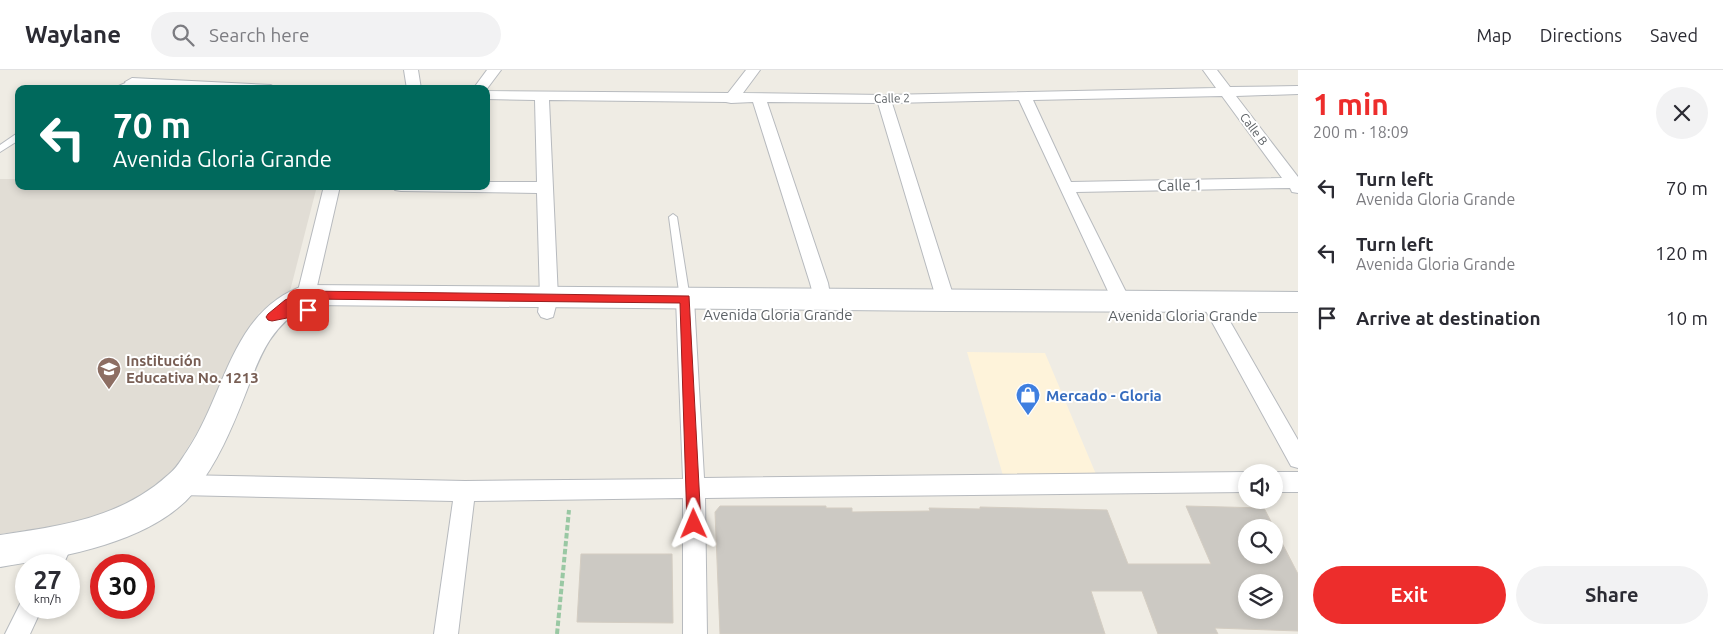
<!DOCTYPE html>
<meta charset="utf-8">
<style>
body{margin:0;font-family:Ubuntu,sans-serif;background:#f2f2f3;color:#2b2b33;height:100vh;display:flex;flex-direction:column;font-size:19px;white-space:nowrap}
*{box-sizing:border-box;margin:0}
p{font-size:16px;color:#7c7c81}
.icon{flex:none;width:28px;height:28px;fill:none;stroke:currentColor;stroke-width:2;stroke-linecap:round;stroke-linejoin:round}
.map{position:relative;flex:1;overflow:hidden}
.drawer{display:flex;flex-direction:column;background:#fff;width:425px}
.drawer>*{flex:none}
.banner{position:absolute;left:15px;top:15px;width:475px;height:105px;border-radius:10px;box-shadow:0 2px 8px #0003;background:#00695c;color:#fff;overflow:hidden}
.fabs{position:absolute;left:1238px;top:394px;display:grid;gap:10px}
.fabs a{display:grid;place-items:center;width:45px;height:45px;border-radius:50%;background:#fff;box-shadow:0 2px 8px #0003;font-size:25px}
.speed{position:absolute;left:15px;top:484px;display:flex;gap:10px;font-size:25px;font-weight:700;text-align:center}
.speed>*{display:grid;place-content:center;width:65px;height:65px;border-radius:50%;background:#fff;box-shadow:0 2px 8px #0003;line-height:1}
.speed small{font-size:12px;font-weight:400}
.speed .limit{border:8px solid #d22;background:#fff;color:#111}
.pin{position:absolute;display:grid;place-items:center;width:42px;height:42px;color:#fff;margin:-21px;border-radius:10px;box-shadow:0 2px 8px #0006}
.me{position:absolute;width:55px;margin:-28px;rotate:359deg;stroke-linejoin:round;filter:drop-shadow(0 0 4px #0008)}
.turn{display:flex;align-items:center;gap:18px;height:105px;padding:0 15px;font-size:22px}
.turn .icon{width:65px;height:65px;stroke-width:2.5}
.turn b{display:block;font-size:35px;line-height:42px}
.round{display:grid;place-items:center;flex:none;width:52px;height:52px;border-radius:26px;background:#f2f2f3}
.overview{display:flex;align-items:center;justify-content:space-between;height:85px;padding:0 15px}
h1{font-size:30px;font-weight:700;line-height:38px;color:#ed2d2c}
.button{display:flex;gap:10px;margin-top:auto;padding:10px 15px}
.button a{flex:1;height:58px;border-radius:30px;background:#ed2d2c;color:#fff;font-size:20px;font-weight:700;line-height:58px;text-align:center}
.button a+a{background:#f2f2f3;color:#2b2b33}
ul{padding:0;list-style:none}
li{display:flex;align-items:center;gap:15px;height:65px;padding:0 15px}
li div{flex:1}
li b{display:block;font-size:19px}
li em{font-style:normal}
header{display:flex;align-items:center;gap:30px;box-sizing:border-box;height:70px;padding:0 25px;background:#fff;border-bottom:1px solid #e1e1e2}
header strong{font-size:24px}
nav{display:flex;gap:28px;margin-inline-start:auto;font-size:18px}
.search{width:350px;height:45px;background:#f2f2f3;display:flex;align-items:center;gap:12px;box-sizing:border-box;padding:0 18px;border-radius:28px;color:#7c7c81;font-size:19px}
main{display:flex;flex:1;min-height:0}
.map>svg:first-child{display:block}
.commercial{fill:#fef3da}
.education{fill:#e1ddd5}
.building{fill:#ccc9c3;stroke:#d4cdc2;fill-rule:evenodd}
.lines{fill:none;stroke-linecap:round;stroke-linejoin:round}
.lane-casing{stroke:#b7babe;stroke-width:2}
.street-casing{stroke:#b7babe;stroke-width:2}
.secondary-casing{stroke:#b6babe;stroke-width:2}
.path{stroke:#99c8a3;stroke-width:4;stroke-dasharray:5.5 2.5;stroke-linecap:butt}
.lane{fill:#fff;fill-rule:evenodd}
.street{fill:#fff;fill-rule:evenodd}
.secondary{fill:#fff;fill-rule:evenodd}
.route{fill:#ed2d2c;stroke:#9a1d1d}
.labels{text-anchor:middle;dominant-baseline:central;stroke-width:4;stroke-linejoin:round;paint-order:stroke}
.far-street-label{font-size:12px;fill:#5c6165;stroke:#fff}
.street-label{font-size:15px;fill:#5c6165;stroke:#fff}
.education-label{font-size:15px;font-weight:bold;fill:#785e54;stroke:#fff;text-anchor:start}
.shop-label{font-size:15px;font-weight:bold;fill:#366cbe;stroke:#fff;text-anchor:start}
</style>
<header>
<strong>Waylane</strong>
<div class="search"><svg class="icon" aria-label="search" viewBox="0 0 24 24"><circle cx="10" cy="10" r="6"/><path d="M15 15l6 6"/></svg>Search here</div>
<nav><a>Map</a><a>Directions</a><a>Saved</a></nav>
</header>
<main>
<div class="map">
<svg width="1298" height="564" viewBox="0 0 1298 564">
<rect width="100%" height="100%" fill="#efece4"/>
<path class="commercial" d="M 967,282 L 1045,283 L 1098,409 L 1004,409 Z"/>
<path class="education" d="M 0,109 L 19,109 L 19,116 L 317,116 L 289,225 L 274,230 L 259,243 L 234,285 L 202,354 L 169,409 L 106,449 L 0,464 Z"/>
<path class="building" d="M 720,436 L 826,436 L 826,438 L 852,438 L 852,442 L 930,441 L 929,438 L 980,439 L 980,437 L 1107,440 L 1128,494 L 1211,494 L 1186,436 L 1264,438 L 1298,504 L 1298,561 L 1215,558 L 1218,564 L 1158,564 L 1142,521 L 1091,521 L 1105,564 L 720,564 L 715,442 ZM 1246,458 L 1274,458 L 1274,485 L 1246,485 ZM 1246,512 L 1274,512 L 1274,540 L 1246,540 Z
M 581,484 L 672,484 L 673,553 L 577,552 Z"/>
<g class="lines">
<defs>
<path id="lane" d="M 132,10 L 135,10 L 135,14 L 123,19 L 112,19 Z
M 16,64 L 19,64 L 19,70 L 0,82 L 0,75 Z
M 673,144 L 677,147 L 690,229 L 685,233 L 680,229 L 669,147 Z"/>
<path id="street" d="M 404,0 L 418,0 L 421,19 L 407,19 Z
M 487,0 L 501,0 L 486,20 L 473,19 Z
M 746,0 L 760,0 L 743,23 L 884,25 L 1216,18 L 1203,0 L 1217,0 L 1230,17 L 1298,16 L 1298,24 L 1236,26 L 1298,107 L 1298,123 L 1292,122 L 1290,118 L 1076,122 L 1131,232 L 1128,237 L 1122,239 L 1116,237 L 1113,232 L 1019,30 L 892,33 L 955,231 L 952,236 L 946,238 L 940,236 L 937,231 L 878,33 L 767,32 L 828,213 L 831,230 L 828,235 L 822,237 L 816,235 L 810,213 L 753,32 L 731,33 L 726,32 L 549,30 L 558,228 L 553,247 L 547,249 L 541,247 L 538,242 L 540,228 L 537,123 L 401,121 L 395,120 L 393,116 L 486,116 L 486,112 L 537,112 L 535,30 L 486,29 L 486,21 L 728,23 ZM 1222,26 L 1282,108 L 1071,112 L 1033,30 Z
M 132,8 L 271,15 L 278,19 L 183,19 L 127,15 L 125,12 Z
M 324,116 L 340,116 L 315,225 L 312,230 L 306,232 L 300,230 L 297,225 Z
M 685,222 L 691,224 L 694,229 L 704,408 L 1246,402 L 1246,422 L 705,428 L 707,564 L 683,564 L 683,428 L 474,431 L 458,564 L 434,564 L 453,431 L 180,425 L 173,422 L 169,415 L 173,408 L 180,405 L 465,411 L 683,409 L 676,229 L 679,224 Z
M 1210,225 L 1216,227 L 1298,370 L 1298,398 L 1291,396 L 1201,232 L 1204,227 Z
M 1274,402 L 1298,402 L 1298,422 L 1274,422 Z
M 63,460 L 71,463 L 74,471 L 63,495 L 40,495 L 55,463 Z
M 26,528 L 26,538 L 42,538 L 30,564 L 5,564 L 22,530 Z"/>
<path id="secondary" d="M 306,215 L 1298,222 L 1298,242 L 946,241 L 309,235 C 270,255 260,286 245,325 C 232,358 217,394 194,422 C 152,473 62,487 0,497 L 0,465 C 61,456 121,448 168,405 C 176,399 181,390 187,381 C 226,324 231,239 306,215 Z"/>
</defs>
<use href="#lane" class="lane-casing"/>
<use href="#street" class="street-casing"/>
<use href="#secondary" class="secondary-casing"/>
<path class="path" d="M 557,564 L 569,440"/>
<use href="#lane" class="lane"/>
<use href="#street" class="street"/>
<use href="#secondary" class="secondary"/>
</g>
<path class="route" d="M 306,221 L 689,226 L 701,454 L 699,458 L 694,460 L 689,458 L 687,454 L 680,233 L 307,229 L 289,239 L 308,236 L 312,237 L 314,240 L 312,243 L 272,251 L 268,250 L 266,247 L 268,244 L 285,230 Z"/>
<defs>
<symbol id="school-pin" viewBox="-11 -11 22 30"><path d="M0 17L-7.5 6A9.5 9.5 0 1 1 7.5 6Z" fill="#8d6e63" stroke="#fff"/><path d="M0-5L7-2L0 1L-7-2ZM-4 1L0 2.5L4 1V4Q0 6-4 4Z" fill="#fff"/></symbol>
<symbol id="shop-pin" viewBox="-11 -11 22 30"><path d="M0 17L-7.5 6A9.5 9.5 0 1 1 7.5 6Z" fill="#3f7fe0" stroke="#fff"/><path d="M-5-2.5h2.3a2.7 3.5 0 0 1 5.4 0H5L5.5 6h-11ZM-1.5-2.5h3a1.5 2.3 0 0 0-3 0Z" fill="#fff"/></symbol>
</defs>
<g fill-rule="evenodd">
<use href="#school-pin" x="95" y="285" width="28" height="38"/>
<use href="#shop-pin" x="1014" y="311" width="28" height="38"/>
</g>
<g class="labels">
<g class="far-street-label">
<text transform="translate(892 28) rotate(-1)">Calle 2</text>
<text transform="translate(1254 59) rotate(53)">Calle B</text>
</g>
<g class="street-label">
<text transform="translate(1180 115) rotate(-1)">Calle 1</text>
<text x="778" y="244">Avenida Gloria Grande</text>
<text x="1183" y="245">Avenida Gloria Grande</text>
</g>
<g class="education-label">
<text x="126" y="290">Institución<tspan x="126" dy="17">Educativa No. 1213</tspan></text>
</g>
<g class="shop-label">
<text x="1046" y="325">Mercado - Gloria</text>
</g>
</g>
</svg>
<div class="fabs">
<a><svg class="icon" aria-label="sound" viewBox="0 0 24 24"><path d="M4 9h4l5-4v14l-5-4H4zM17 9q2 3 0 6"/></svg></a>
<a><svg class="icon" aria-label="search" viewBox="0 0 24 24"><circle cx="10" cy="10" r="6"/><path d="M15 15l6 6"/></svg></a>
<a><svg class="icon" aria-label="layers" viewBox="0 0 24 24"><path d="M12 4l9 5-9 5-9-5zM3 14l9 5 9-5"/></svg></a>
</div>
<div class="speed"><div>27<small>km/h</small></div><div class="limit">30</div></div>
<div class="pin" style="left:308px;top:240px;background:#d93025"><svg class="icon" aria-label="arrive" viewBox="0 0 24 24"><path d="M6 21V4h12l-3 4 3 4H6"/></svg></div>
<svg class="me" style="left:694px;top:454px" viewBox="-20 -20 40 40"><path d="M0-17L14 15 0 8-14 15z" fill="#ed2d2c" stroke="#fff" stroke-width="4"/></svg>
<div class="banner">
<div class="turn"><svg class="icon" aria-label="left" viewBox="0 0 24 24"><path d="M17 20v-9H6M10 6l-5 5 5 5"/></svg><div><b>70 m</b>Avenida Gloria Grande</div></div>
</div>
</div>
<section class="drawer">
<div class="overview"><div><h1>1 min</h1><p>200 m · 18:09</p></div><a class="round"><svg class="icon" aria-label="close" viewBox="0 0 24 24"><path d="M6 6l12 12M18 6L6 18"/></svg></a></div>
<ul>
<li><svg class="icon" aria-label="left" viewBox="0 0 24 24"><path d="M17 20v-9H6M10 6l-5 5 5 5"/></svg><div><b>Turn left</b><p>Avenida Gloria Grande</p></div><em>70 m</em></li>
<li><svg class="icon" aria-label="left" viewBox="0 0 24 24"><path d="M17 20v-9H6M10 6l-5 5 5 5"/></svg><div><b>Turn left</b><p>Avenida Gloria Grande</p></div><em>120 m</em></li>
<li><svg class="icon" aria-label="arrive" viewBox="0 0 24 24"><path d="M6 21V4h12l-3 4 3 4H6"/></svg><div><b>Arrive at destination</b></div><em>10 m</em></li>
</ul>
<div class="button"><a>Exit</a><a>Share</a></div>
</section>
</main>
